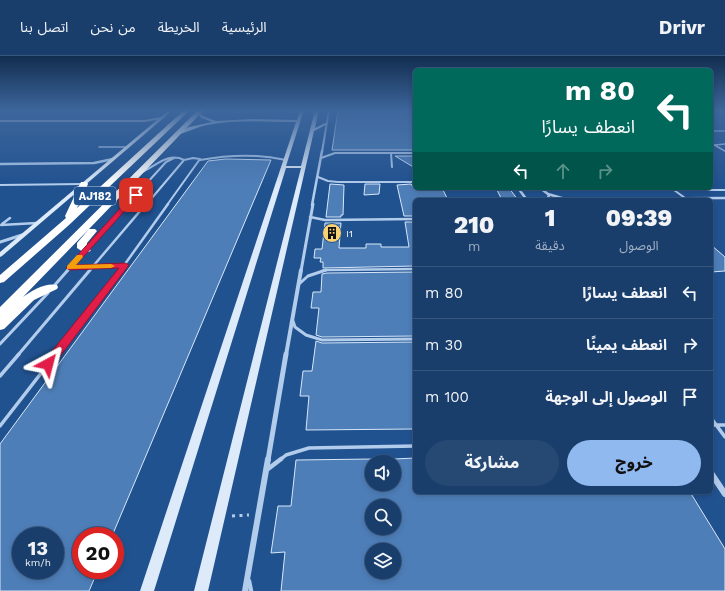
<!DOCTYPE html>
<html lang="ar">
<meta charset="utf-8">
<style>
body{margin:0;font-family:"Work Sans","Noto Sans Arabic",sans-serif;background:#264974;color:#f1f3f6;direction:rtl;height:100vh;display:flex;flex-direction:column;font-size:15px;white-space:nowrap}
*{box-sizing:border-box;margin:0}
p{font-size:13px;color:#9faec2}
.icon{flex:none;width:22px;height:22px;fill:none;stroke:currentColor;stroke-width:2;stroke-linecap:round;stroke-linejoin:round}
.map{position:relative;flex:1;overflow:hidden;direction:ltr}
.sheet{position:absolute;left:413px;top:142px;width:300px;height:296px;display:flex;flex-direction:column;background:#193e6c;border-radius:6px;box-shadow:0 2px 6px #0003,0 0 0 1px #37577f;direction:rtl}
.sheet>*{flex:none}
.top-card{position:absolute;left:413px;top:12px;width:300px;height:122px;border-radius:6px;box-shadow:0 2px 6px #0003,0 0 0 1px #37577f;direction:rtl;background:#00695c;color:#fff;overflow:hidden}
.buttons{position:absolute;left:365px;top:399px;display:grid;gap:8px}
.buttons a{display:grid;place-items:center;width:36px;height:36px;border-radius:50%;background:#193e6c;box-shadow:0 2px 6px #0003,0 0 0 1px #37577f;font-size:20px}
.speed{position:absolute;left:12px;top:471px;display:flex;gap:8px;font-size:20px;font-weight:700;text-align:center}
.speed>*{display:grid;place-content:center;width:52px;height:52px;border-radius:50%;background:#193e6c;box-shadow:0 2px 6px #0003,0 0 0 1px #37577f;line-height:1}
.speed small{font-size:10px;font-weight:400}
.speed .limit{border:6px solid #d22;background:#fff;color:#111}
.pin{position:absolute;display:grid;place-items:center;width:34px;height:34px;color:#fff;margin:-17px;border-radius:8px;box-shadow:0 2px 6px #0006}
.me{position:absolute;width:44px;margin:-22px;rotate:38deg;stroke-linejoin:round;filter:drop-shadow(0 0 3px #0008)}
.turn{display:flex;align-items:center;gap:14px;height:84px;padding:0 12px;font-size:18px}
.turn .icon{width:52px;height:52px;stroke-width:2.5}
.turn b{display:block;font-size:28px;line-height:34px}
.lanes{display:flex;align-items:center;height:38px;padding:0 12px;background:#0003;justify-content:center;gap:20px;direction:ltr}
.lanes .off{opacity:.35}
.eta{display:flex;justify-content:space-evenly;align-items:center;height:68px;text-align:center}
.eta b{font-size:24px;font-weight:800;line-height:28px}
.primary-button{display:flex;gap:8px;margin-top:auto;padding:8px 12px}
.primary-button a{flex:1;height:46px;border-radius:24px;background:#90b9f0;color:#111;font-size:16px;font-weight:800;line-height:46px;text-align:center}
.primary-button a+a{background:#264974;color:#f1f3f6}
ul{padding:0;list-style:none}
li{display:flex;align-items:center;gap:12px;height:52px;padding:0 12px;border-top:1px solid #37577f}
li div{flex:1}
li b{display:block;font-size:15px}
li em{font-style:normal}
header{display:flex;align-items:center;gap:24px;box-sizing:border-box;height:56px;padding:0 20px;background:#193e6c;border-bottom:1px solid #37577f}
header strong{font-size:19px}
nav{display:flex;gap:22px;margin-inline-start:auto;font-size:14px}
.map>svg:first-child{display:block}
.building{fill:#4e7eb8;stroke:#d7e7f9;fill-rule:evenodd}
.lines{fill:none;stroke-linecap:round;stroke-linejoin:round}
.path{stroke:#b2ccec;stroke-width:3;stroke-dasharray:3 4.5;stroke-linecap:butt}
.lane-far5{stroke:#b2ccec;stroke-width:1.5}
.lane-far4{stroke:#b2ccec;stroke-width:2}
.lane-far3{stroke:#b2ccec;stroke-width:2.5}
.lane-far2{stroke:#b2ccec;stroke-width:3}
.lane-far1{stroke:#b2ccec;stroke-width:3.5}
.lane{stroke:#b2ccec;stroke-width:4.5}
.street-far5{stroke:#b2ccec;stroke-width:2}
.street-far4{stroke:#b2ccec;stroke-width:2.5}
.street-far3{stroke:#b2ccec;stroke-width:3}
.street-far2{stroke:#b2ccec;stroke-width:4}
.street-far1{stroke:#b2ccec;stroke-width:5}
.street{stroke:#b2ccec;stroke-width:6}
.secondary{fill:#ddeaf9;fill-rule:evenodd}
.highway{fill:#fff;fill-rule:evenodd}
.route{fill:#e11d48;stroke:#92132f}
.slow{fill:#f59e0b}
.labels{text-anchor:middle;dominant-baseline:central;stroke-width:3;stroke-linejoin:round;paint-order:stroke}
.far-poi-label{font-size:10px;fill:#fff;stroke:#215290;text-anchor:start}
.shield{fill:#215290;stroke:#bccbde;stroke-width:1}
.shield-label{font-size:11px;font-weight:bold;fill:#fff}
</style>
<header>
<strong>Drivr</strong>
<nav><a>الرئيسية</a><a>الخريطة</a><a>من نحن</a><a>اتصل بنا</a></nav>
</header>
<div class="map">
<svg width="725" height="535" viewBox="0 0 725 535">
<rect width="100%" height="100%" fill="#215290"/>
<path class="building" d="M 338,54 L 415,54 L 415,94 L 332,94 Z
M 395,100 L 415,100 L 415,112 Z
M 226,103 L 271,104 L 112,480 L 81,480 L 81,514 L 98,514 L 89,535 L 0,535 L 0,388 L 208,105 ZM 21,480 L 55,480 L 55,514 L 21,514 Z
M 330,128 L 344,129 L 343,159 L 341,159 L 341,161 L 326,161 Z
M 365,128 L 380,128 L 379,138 L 364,139 Z
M 411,128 L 414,132 L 442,132 L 448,144 L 415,144 L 415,160 L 404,160 L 397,129 Z
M 496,132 L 509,132 L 518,144 L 502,144 Z
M 405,166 L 415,166 L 415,210 L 323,212 L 323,206 L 320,206 L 321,202 L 314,202 L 315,193 L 322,193 L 325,167 L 341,167 L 339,192 L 366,192 L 366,188 L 381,188 L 381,191 L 409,191 Z
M 711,189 L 725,201 L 725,215 L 711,216 Z
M 415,216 L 415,280 L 322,281 L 316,279 L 319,252 L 311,252 L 313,236 L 321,236 L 322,218 L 327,217 Z
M 316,285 L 322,287 L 415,286 L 415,373 L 306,374 L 309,340 L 300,340 L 303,315 L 312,315 Z
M 415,402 L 415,436 L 690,436 L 725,493 L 725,535 L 281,535 L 285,496 L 271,497 L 278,450 L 291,450 L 296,404 L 372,403 L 372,428 L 394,428 L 394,403 ZM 372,450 L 394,450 L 394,472 L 372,472 ZM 372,494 L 394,494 L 394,516 L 372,516 Z"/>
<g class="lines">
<path class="path" d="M 232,460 L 249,459"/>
<path class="lane-far5" d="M 711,75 L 725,75
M 711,87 L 725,95
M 715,89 L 725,88
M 99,91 L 128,91"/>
<path class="lane-far4" d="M 391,97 L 392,111
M 321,102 L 335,97 L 415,97
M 200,104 C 227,99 259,98 286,104
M 142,116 C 156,110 168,96 184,104
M 318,121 L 328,125 L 338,126 L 415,126
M 0,129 L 82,128
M 560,132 L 573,134 L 725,134
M 674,134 L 685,142
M 127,149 L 166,106 L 174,102
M 146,149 L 184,104 L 193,102 L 200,103 L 167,149"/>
<path class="lane-far3" d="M 310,161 L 325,164 L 415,163
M 2,168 L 10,162
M 1,169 L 37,167
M 70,212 L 125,209
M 67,215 L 128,148
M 89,215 L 146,148
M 120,215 L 168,148
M 322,215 L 327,214 L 415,213"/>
<path class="lane-far2" d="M 299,228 L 308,220 L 326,214
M 53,231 L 68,214
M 293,265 L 295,271 L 306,279 L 322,284 L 415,283
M 0,288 L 48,237
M 18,299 L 90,214
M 55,299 L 121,214"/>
<path class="lane-far1" d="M 0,320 L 19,298
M 711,362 L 725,381
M 711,369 L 725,369
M 0,370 L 56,298
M 280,404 L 286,399 L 309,392 L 415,390"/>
<path class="lane" d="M 268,413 L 281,403
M 249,525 L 251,535"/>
<path class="street-far5" d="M 322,96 L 329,54"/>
<path class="street-far4" d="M 0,108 L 94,107 L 113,103
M 518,132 L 527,144
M 540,132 L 548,138 L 565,143 L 725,142
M 526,144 L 548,142 L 549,139
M 312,149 L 322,95"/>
<path class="street-far3" d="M 0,186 L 22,179
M 301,215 L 313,148"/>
<path class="street-far2" d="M 286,299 L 301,214"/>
<path class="street-far1" d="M 268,404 L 286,298"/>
<path class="street" d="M 711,417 L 725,438
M 245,535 L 268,403"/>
<path class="secondary" d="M 169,54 L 173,54 L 2,200 L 0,201 L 0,196 L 157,64 L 144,66 L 0,66 L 0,64 L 144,64 L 161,61 Z
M 300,54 L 304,54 L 286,110 L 301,110 L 315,54 L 319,54 L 315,72 L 325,67 L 328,68 L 314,75 L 208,535 L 194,535 L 301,112 L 286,112 L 154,535 L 140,535 L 296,66 C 267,66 236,63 207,69 C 199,70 180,80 175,78 L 189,71 L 212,66 L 201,62 L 197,56 L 199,55 L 203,60 L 216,65 L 252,63 L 297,64 Z"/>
<path class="highway" d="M 184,54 L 190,54 L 69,169 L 4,226 L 0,227 L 0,219 L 66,162 L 65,160 L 81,126 L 87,126 L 88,128 L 77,152 Z
M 198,54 L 204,54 L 89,173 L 95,173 L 97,175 L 87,187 L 87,191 L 91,194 L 89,196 L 83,196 L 77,192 L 77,187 L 89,173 L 23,241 C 31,235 46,226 57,229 L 58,231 L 57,233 L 34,244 L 4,273 L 0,274 L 0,251 Z"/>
</g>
<linearGradient id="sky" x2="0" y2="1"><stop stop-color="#122d4f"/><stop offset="0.42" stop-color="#3d669c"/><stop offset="1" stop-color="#3d669c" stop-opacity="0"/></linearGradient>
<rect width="725" height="129" fill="url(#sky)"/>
<path class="route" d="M 134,137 L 139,139 L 76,209 L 125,207 L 129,209 L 52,311 L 44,311 L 43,308 L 44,305 L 119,212 L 70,214 L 66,212 Z"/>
<path class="slow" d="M 77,199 L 82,199 L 83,201 L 76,209 L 111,208 L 115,210 L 111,212 L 67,213 L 67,210 Z"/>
<defs>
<symbol id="building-disc" viewBox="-11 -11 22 22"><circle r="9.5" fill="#f9d173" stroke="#215290"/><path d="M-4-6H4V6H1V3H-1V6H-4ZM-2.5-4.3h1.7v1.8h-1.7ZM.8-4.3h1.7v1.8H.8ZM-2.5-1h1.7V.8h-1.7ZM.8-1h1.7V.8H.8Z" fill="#111"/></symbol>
</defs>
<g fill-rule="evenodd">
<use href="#building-disc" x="321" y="166" width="22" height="22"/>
</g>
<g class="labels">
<g class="far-poi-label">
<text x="346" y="177">I1</text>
</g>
<rect class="shield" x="74" y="131" width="42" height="18" rx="3"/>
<g class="shield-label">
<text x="95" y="140">AJ182</text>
</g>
</g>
</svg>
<div class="buttons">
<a><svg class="icon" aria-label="sound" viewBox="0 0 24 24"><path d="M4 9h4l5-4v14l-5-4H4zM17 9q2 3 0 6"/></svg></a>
<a><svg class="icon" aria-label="search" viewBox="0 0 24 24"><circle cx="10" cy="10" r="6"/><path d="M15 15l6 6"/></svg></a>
<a><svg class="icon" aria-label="layers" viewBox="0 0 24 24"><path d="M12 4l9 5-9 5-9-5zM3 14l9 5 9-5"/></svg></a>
</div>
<div class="speed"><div>13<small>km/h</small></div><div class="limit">20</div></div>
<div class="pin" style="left:136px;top:139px;background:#d93025"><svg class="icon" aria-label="arrive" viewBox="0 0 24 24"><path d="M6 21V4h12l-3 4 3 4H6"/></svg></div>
<svg class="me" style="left:48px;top:308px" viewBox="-20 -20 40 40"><path d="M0-17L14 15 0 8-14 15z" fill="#e11d48" stroke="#fff" stroke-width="4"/></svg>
<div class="top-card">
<div class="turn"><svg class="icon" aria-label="left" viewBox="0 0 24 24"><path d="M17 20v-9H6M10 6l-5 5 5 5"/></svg><div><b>80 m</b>انعطف يسارًا</div></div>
<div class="lanes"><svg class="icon" aria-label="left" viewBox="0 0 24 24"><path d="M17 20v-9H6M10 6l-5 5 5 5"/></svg><svg class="icon off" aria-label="ahead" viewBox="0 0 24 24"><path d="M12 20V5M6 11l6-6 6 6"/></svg><svg class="icon off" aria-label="right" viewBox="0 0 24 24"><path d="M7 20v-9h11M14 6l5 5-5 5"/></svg></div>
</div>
<section class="sheet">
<div class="eta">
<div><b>09:39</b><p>الوصول</p></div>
<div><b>1</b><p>دقيقة</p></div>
<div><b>210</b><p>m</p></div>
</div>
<ul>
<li><svg class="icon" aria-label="left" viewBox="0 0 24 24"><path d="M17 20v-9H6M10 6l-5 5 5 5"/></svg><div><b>انعطف يسارًا</b></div><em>80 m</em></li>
<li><svg class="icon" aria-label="right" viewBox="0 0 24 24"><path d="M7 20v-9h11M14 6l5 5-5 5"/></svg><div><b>انعطف يمينًا</b></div><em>30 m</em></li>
<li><svg class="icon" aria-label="arrive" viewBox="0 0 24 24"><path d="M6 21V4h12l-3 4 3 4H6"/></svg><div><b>الوصول إلى الوجهة</b></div><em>100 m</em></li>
</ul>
<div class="primary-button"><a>خروج</a><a>مشاركة</a></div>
</section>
</div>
